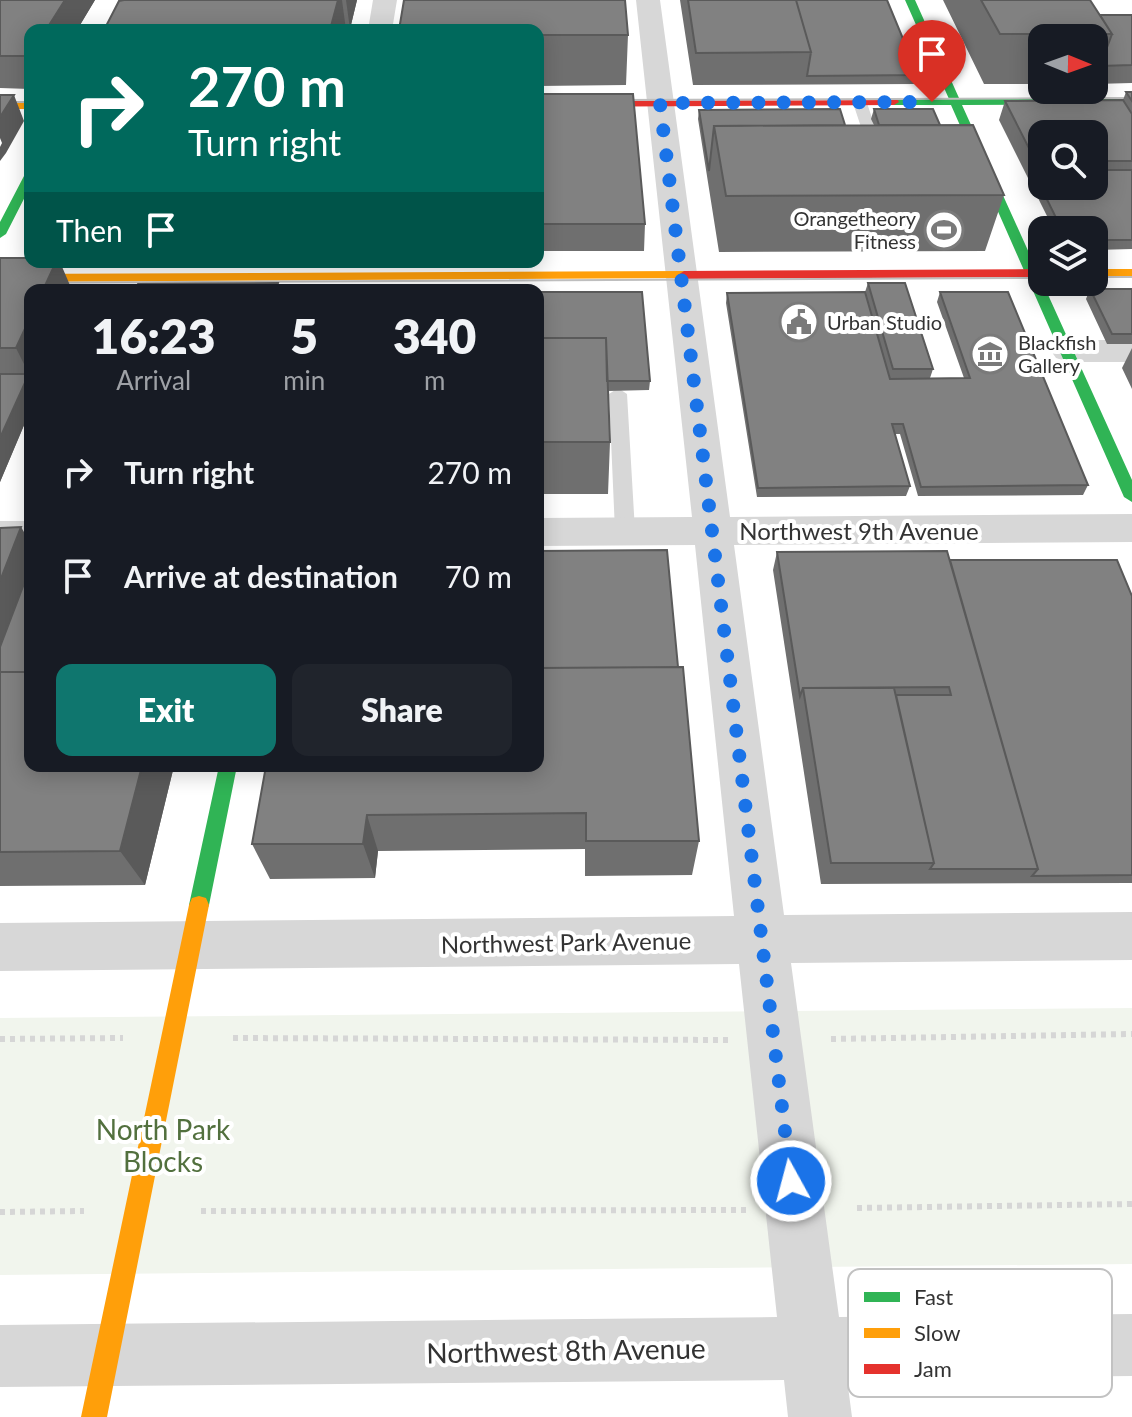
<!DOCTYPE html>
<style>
body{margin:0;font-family:Lato,sans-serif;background:#20242c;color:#f1f3f6;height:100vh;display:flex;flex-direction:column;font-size:30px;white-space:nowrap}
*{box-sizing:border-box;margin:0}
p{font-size:26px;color:#9ea1a6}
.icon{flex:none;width:44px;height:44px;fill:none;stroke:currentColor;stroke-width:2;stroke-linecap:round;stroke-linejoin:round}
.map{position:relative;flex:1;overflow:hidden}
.panel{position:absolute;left:24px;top:284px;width:520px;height:488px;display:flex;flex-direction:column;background:#171b24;border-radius:16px;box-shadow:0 4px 20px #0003}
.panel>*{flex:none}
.banner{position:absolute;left:24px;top:24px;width:520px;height:244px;border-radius:16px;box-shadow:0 4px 20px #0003;background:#00695c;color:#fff;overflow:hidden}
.needle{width:52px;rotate:91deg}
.buttons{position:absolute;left:1028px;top:24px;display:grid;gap:16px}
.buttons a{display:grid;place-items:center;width:80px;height:80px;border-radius:16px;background:#171b24;box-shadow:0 4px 20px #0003;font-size:40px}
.pin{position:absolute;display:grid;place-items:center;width:68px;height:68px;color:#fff;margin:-82px -34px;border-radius:50% 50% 50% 0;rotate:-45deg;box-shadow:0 0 8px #0007}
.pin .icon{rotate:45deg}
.me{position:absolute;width:88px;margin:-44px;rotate:353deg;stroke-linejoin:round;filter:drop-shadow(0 0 6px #0008)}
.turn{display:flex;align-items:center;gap:28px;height:168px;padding:0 32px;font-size:36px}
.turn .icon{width:104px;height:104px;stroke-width:2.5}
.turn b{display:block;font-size:56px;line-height:68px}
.then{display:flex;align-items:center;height:76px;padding:0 32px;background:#0003;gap:16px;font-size:30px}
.eta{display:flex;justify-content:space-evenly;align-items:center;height:136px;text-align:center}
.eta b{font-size:48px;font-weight:800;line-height:56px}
.primary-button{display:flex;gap:16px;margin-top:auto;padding:16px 32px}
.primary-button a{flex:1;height:92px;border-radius:16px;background:#0f766e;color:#fff;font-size:32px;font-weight:800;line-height:92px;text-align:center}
.primary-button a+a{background:#20242c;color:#f1f3f6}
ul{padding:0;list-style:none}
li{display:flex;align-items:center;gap:24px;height:104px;padding:0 32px}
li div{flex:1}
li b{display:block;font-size:30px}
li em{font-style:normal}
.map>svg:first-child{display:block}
.green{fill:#f1f5ed}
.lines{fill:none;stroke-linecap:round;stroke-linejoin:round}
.path{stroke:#d6d6d6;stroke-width:6;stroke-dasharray:5 5;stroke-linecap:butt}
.lane{fill:#d7d7d7;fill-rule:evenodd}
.street{fill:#d7d7d7;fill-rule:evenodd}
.fast{fill:#30b455;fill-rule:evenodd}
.slow{fill:#ff9f0a;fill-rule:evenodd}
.jam{fill:#e5322d;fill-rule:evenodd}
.tram{stroke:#bebebe;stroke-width:2}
.wall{fill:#6f6f6f;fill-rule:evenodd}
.shaded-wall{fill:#5a5a5a}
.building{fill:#818181;stroke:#5a5a5a;stroke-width:2}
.route{stroke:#1a73e8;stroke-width:14;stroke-dasharray:0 25.2}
.labels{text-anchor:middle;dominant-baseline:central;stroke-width:8;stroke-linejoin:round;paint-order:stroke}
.far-poi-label{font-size:20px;fill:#333;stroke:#fff;text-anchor:start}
.street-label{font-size:24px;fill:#333;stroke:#fff}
.near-park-label{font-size:28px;fill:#52703e;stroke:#fff}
.near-street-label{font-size:28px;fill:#333;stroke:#fff}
.key{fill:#fff;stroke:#c2c2c2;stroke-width:2}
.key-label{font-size:22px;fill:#333}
</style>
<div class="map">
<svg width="1132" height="1417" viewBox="0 0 1132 1417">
<rect width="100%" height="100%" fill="#fff"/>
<path class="green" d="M 1132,1008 L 1132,1264 L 0,1275 L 0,1018 Z"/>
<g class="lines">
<path class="path" d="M 233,1038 L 728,1040
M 0,1039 L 123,1038
M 831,1039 L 1132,1034
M 857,1208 L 1132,1204
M 201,1211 L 746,1210
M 0,1212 L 84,1211"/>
<path class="lane" d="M 860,99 L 867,103 L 883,151 L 881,154 L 869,151 L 853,103 Z
M 618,388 L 627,394 L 635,531 L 625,538 L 615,531 L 609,394 Z"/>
<path class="street" d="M 373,0 L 397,0 L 392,30 L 368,30 Z
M 636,0 L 660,0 L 730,517 L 1132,514 L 1132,542 L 734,545 L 784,915 L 1132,912 L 1132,960 L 791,963 L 839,1317 L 1132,1314 L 1132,1376 L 847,1379 L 852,1417 L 788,1417 L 784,1380 L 0,1387 L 0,1325 L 777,1317 L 739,964 L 0,971 L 0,923 L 734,916 L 695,545 L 538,546 L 538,518 L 692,517 Z
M 1068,340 L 1132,340 L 1132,362 L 1068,362 L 1056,358 L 1051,351 L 1056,344 Z
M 0,521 L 30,521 L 30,549 L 0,549 Z"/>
<path class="fast" d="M 905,0 L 915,0 L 959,98 L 1132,98 L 1132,104 L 962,105 L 1132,480 L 1132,502 L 1124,497 L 951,105 L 894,105 L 889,102 L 894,99 L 949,99 Z
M 30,173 L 30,187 L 6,234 L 0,238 L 0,222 L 24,176 Z
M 219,766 L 237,766 L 209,905 L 206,912 L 199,914 L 192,912 L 189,905 Z"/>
<path class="slow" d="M 0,103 L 30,103 L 30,109 L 0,109 Z
M 1094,269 L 1132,269 L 1132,277 L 1094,277 Z
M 684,271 L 690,275 L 689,278 L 0,282 L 0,274 Z
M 199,896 L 206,898 L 209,905 L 107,1417 L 81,1417 L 189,905 L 192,898 Z"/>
<path class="jam" d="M 898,100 L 899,102 L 894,105 L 538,107 L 538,101 Z
M 1042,269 L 1042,277 L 684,279 L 678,275 L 684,271 Z"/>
<path class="tram" d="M 612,100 L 1132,98
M 0,102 L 30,102
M 1094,277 L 1132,277
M 0,283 L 1042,278"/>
</g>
<path class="wall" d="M 0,0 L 95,0 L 77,30 L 30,30 L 30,89 L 0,88 Z
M 124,0 L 357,0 L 350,29 L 346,30 Z
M 680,0 L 887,0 L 918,75 L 916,84 L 693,85 Z
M 943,0 L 1090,0 L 1100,15 L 1132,15 L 1132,83 L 1094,84 L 1094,38 L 1042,38 L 1042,84 L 984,84 Z
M 538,30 L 628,35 L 626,85 L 538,86 Z
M 1126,92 L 1132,92 L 1132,249 L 1094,250 L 1094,230 L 1054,230 L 999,120 L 1005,101 L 1123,100 ZM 1042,134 L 1094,134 L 1094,186 L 1042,186 Z
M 538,94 L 645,224 L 644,251 L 538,251 Z
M 874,109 L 940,125 L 1004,195 L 985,251 L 719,252 L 698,119 L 699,110 L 845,125 L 874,125 L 871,119 Z
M 0,258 L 30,290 L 30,411 L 0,482 Z
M 868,283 L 933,369 L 930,378 L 964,378 L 937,302 L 940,292 L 1088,485 L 1083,495 L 918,496 L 900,434 L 895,434 L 910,486 L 906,496 L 757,497 L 726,303 L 727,293 L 865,292 Z
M 1090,289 L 1132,289 L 1132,344 L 1107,344 L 1086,299 Z
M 538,292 L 650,381 L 649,390 L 608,391 L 610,442 L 608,494 L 538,494 Z
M 1132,348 L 1132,389 L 1122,368 Z
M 0,528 L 30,766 L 174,766 L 145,885 L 0,886 Z
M 777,552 L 950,560 L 1132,596 L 1132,883 L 821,884 L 773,570 Z
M 678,667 L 699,841 L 692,875 L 585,876 L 585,849 L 378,851 L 375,878 L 270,879 L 252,844 Z"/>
<path class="shaded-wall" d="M 65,0 L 95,0 L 77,30 L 46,30 Z
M 338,0 L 342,0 L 346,30 L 330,30 Z
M 346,0 L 357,0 L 350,29 Z
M 14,95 L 24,121 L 6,153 L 0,138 L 0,117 Z
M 2,143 L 6,153 L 0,161 L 0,147 Z
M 56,262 L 60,262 L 72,290 L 43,290 Z
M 30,318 L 30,411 L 0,482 L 0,438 L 29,374 L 16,348 Z
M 21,527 L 30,542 L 30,616 L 0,695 L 0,581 Z
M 142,766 L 174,766 L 145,885 L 120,851 Z
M 367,815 L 378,851 L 375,878 L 363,844 Z"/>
<path class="building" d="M 0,0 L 65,0 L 46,30 L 30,30 L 30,56 L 0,56 Z
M 124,0 L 338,0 L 330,30 L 104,30 L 119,1 Z
M 404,0 L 625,0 L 628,35 L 538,35 L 538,30 L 399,30 Z
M 688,0 L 796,0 L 811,52 L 696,53 Z
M 796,0 L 887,0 L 918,75 L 807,76 L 811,52 Z
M 981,0 L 1090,0 L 1112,34 L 1000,34 Z
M 1100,15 L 1132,15 L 1132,65 L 1100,66 L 1112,34 Z
M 1126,92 L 1132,92 L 1132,101 Z
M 538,94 L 633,94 L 645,224 L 538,224 Z
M 0,95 L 14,95 L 0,117 Z
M 1123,100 L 1132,114 L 1132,161 L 1094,161 L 1094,134 L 1042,134 L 1042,162 L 1036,162 L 1005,101 Z
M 840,109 L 845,125 L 714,126 L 709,171 L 699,110 Z
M 874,109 L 933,109 L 940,125 L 879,125 Z
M 973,125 L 1004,195 L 726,196 L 714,126 Z
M 1094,170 L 1132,170 L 1132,240 L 1094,240 L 1094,230 L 1062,230 L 1033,171 L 1042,171 L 1042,186 L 1094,186 Z
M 0,258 L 30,258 L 30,262 L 56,262 L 43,290 L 30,290 L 30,318 L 16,348 L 0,348 Z
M 278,283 L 276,290 L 135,290 L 138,284 Z
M 868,283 L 905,283 L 933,369 L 893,369 Z
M 1090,289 L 1132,289 L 1132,334 L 1112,334 Z
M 538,292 L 642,292 L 650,381 L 607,381 L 606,338 L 538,338 Z
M 865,292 L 890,379 L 970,378 L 940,292 L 1008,292 L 1088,485 L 921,487 L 903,424 L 892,424 L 910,486 L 758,488 L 727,293 Z
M 538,338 L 606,338 L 610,442 L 538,442 Z
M 0,374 L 29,374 L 0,438 Z
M 21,527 L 0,581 L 0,528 Z
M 667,550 L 678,667 L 538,668 L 538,551 Z
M 947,551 L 1038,869 L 930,869 L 934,863 L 896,695 L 951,695 L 949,687 L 803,688 L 800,696 L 777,552 Z
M 950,560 L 1117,560 L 1132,596 L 1132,875 L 1032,876 L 1038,869 Z
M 30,568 L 30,672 L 0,672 L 0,647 Z
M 683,667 L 699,841 L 586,841 L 586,813 L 367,815 L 363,844 L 252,844 L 266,766 L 538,766 L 538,668 Z
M 0,672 L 30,672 L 30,766 L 142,766 L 120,851 L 0,852 Z
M 803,688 L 894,688 L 934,863 L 831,863 Z"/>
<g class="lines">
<path class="route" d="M 791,1181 L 660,103 L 932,102"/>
</g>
<defs>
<symbol id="stadium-ring" viewBox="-11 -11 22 22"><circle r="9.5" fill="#fff" stroke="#7a7a7a" stroke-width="1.5"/><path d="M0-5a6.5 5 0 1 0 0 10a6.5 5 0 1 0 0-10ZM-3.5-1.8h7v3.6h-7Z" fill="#7a7a7a"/></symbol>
<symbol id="civic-ring" viewBox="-11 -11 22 22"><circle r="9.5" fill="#fff" stroke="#7a7a7a" stroke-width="1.5"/><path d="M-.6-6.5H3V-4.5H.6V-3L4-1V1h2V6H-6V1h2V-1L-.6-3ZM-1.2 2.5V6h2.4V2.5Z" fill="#7a7a7a"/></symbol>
<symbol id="museum-ring" viewBox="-11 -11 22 22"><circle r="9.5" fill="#fff" stroke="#7a7a7a" stroke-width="1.5"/><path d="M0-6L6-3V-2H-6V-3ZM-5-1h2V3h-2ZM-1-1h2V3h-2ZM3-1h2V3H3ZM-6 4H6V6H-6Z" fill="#7a7a7a"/></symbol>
</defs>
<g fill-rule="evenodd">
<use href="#stadium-ring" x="922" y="208" width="44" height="44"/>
<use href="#civic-ring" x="777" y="300" width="44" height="44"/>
<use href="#museum-ring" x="968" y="332" width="44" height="44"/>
</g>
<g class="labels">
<g class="far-poi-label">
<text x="916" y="218" text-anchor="end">Orangetheory<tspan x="916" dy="23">Fitness</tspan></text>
<text x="827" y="322">Urban Studio</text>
<text x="1018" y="342">Blackfish<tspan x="1018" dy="23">Gallery</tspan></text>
</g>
<g class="street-label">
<text x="859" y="530">Northwest 9th Avenue</text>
<text transform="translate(566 942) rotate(-1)">Northwest Park Avenue</text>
</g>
<g class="near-park-label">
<text x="163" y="1129">North Park<tspan x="163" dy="32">Blocks</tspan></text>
</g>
<g class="near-street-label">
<text transform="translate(566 1350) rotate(-1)">Northwest 8th Avenue</text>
</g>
</g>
<rect x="848" y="1269" width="264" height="128" rx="12" class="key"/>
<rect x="864" y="1292" width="36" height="10" fill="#30b455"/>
<rect x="864" y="1328" width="36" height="10" fill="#ff9f0a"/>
<rect x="864" y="1364" width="36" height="10" fill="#e5322d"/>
<g class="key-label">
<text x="914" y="1305">Fast</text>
<text x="914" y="1341">Slow</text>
<text x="914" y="1377">Jam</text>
</g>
</svg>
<div class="buttons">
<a><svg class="needle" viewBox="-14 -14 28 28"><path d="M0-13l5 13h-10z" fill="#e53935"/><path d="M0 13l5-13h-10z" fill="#9ea1a6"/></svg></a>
<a><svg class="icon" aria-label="search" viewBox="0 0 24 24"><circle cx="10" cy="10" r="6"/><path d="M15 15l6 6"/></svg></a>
<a><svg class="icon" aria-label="layers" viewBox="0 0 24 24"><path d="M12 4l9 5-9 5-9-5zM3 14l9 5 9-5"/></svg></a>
</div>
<div class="pin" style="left:932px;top:102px;background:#d93025"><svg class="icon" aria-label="arrive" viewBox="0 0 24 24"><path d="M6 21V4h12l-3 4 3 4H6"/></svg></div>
<svg class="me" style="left:791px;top:1181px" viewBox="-20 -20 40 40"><circle r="17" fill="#1a73e8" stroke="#fff" stroke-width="3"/><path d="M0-11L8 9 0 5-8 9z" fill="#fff"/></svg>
<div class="banner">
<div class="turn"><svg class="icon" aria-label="right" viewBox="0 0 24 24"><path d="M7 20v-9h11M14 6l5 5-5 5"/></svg><div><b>270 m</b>Turn right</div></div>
<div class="then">Then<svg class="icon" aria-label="arrive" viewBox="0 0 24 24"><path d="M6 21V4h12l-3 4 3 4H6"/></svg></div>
</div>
<section class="panel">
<div class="eta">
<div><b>16:23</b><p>Arrival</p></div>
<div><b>5</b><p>min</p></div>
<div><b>340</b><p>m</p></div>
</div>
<ul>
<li><svg class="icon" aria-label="right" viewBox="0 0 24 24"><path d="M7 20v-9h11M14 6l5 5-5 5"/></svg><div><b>Turn right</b></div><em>270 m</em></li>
<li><svg class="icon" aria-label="arrive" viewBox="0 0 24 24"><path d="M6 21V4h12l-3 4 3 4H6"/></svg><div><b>Arrive at destination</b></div><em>70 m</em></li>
</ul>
<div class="primary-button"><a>Exit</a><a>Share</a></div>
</section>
</div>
